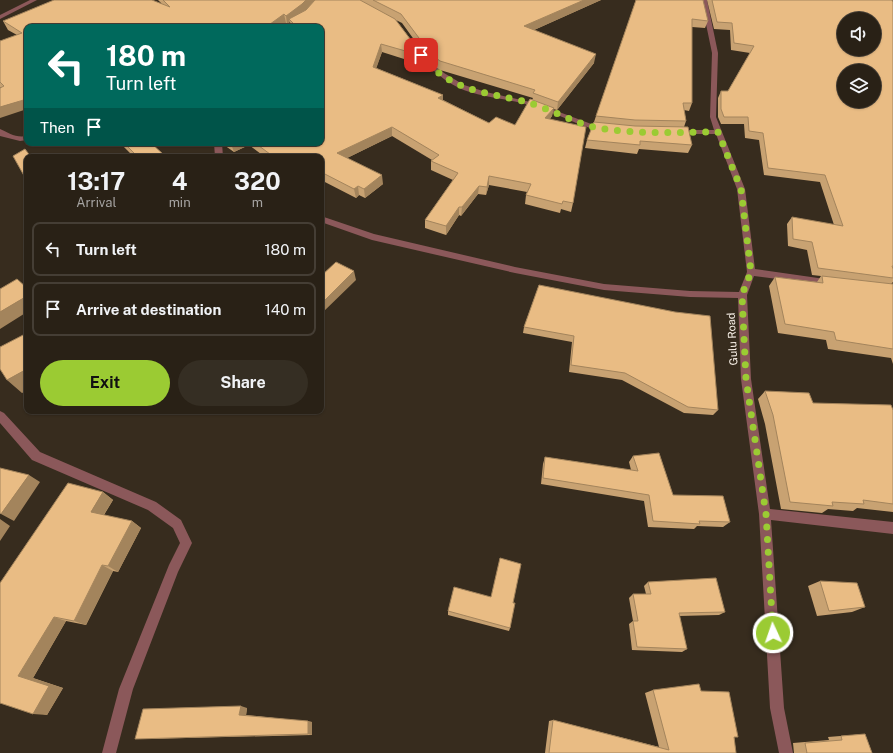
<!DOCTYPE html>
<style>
body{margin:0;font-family:"Public Sans",sans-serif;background:#352e23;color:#f1f3f6;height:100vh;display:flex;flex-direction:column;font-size:15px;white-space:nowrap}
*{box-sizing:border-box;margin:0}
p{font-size:13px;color:#a5a3a1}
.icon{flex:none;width:22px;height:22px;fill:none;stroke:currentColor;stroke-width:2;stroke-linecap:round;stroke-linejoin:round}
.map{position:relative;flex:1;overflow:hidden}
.sheet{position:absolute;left:24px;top:154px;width:300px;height:260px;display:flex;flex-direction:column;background:#292116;border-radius:8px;box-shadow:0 1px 3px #0004,0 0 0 1px #453e35}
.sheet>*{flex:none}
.hud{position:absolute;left:24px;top:24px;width:300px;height:122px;border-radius:8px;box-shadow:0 1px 3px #0004,0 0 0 1px #453e35;background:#00695c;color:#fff;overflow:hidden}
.controls{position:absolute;left:837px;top:12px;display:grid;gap:8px}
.controls a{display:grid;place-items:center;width:44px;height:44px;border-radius:50%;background:#292116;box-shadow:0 1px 3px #0004,0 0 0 1px #453e35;font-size:20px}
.pin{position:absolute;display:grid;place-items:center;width:34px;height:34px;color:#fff;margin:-17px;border-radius:8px;box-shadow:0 2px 6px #0006}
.me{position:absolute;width:44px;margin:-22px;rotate:357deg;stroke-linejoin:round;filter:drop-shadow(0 0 3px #0008)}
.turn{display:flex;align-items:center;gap:14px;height:84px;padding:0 16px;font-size:18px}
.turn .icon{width:52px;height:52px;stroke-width:2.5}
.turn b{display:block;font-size:28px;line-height:34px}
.then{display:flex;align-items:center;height:38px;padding:0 16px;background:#0003;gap:8px;font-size:15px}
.eta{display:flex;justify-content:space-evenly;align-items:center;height:68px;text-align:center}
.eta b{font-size:24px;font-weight:700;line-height:28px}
.cta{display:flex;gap:8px;margin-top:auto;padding:8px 16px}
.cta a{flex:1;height:46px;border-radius:24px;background:#9bcb33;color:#111;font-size:16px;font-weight:700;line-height:46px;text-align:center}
.cta a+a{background:#352e23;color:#f1f3f6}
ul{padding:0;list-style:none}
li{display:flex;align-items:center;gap:12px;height:54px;margin:0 8px 6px;padding:0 8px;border:2px solid #453e35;border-radius:8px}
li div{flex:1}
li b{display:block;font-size:15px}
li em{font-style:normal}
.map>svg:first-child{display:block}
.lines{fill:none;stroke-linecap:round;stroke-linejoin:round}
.minor{fill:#8b585a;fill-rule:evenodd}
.wall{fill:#c8a272;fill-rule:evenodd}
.shaded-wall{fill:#a3845c}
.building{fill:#e9bc84;stroke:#a3845c;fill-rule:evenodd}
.route{stroke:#9bcb33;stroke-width:7;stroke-dasharray:0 12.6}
.labels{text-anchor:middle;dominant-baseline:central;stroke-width:4;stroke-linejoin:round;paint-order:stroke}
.street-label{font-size:11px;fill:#f9f1e8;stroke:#372c1e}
</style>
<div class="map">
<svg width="893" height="753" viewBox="0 0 893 753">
<rect width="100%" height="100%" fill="#372c1e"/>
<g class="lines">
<path class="minor" d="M 30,0 L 37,0 L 0,19 L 0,15 Z
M 701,0 L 707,0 L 718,53 L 716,117 L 745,189 L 755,269 L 832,280 L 836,283 L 832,286 L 754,276 L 747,295 L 751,379 L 770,509 L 893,522 L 893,534 L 771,520 L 784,708 L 793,753 L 779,753 L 770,708 L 759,514 L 741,379 L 738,298 L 690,297 L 604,290 L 515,273 L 372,240 L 321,222 L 321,216 L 374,234 L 515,267 L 604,284 L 690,291 L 739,292 L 747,272 L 737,189 L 716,134 L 677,134 L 673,132 L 677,130 L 714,130 L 710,117 L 712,53 Z
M 413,46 L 417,46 L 444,73 L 464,85 L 486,92 L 535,103 L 594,125 L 605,126 L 609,128 C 599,135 570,120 560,116 C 547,111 535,107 522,103 C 501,98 479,97 459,88 C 440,79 426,64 413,48 Z
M 0,129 C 9,133 15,138 27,136 L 27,140 L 20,141 L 0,136 Z
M 214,143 L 222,143 L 223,157 L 215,157 Z
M 0,411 L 4,413 L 40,452 L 156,502 L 181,520 L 192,543 L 178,572 L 133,689 L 116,753 L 102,753 L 119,689 L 169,565 L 180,543 L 173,528 L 148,510 L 32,460 L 0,423 Z"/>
</g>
<path class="wall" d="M 158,0 L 601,0 L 534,30 L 594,63 L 557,110 L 553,109 L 552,116 L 550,119 L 573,203 L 571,212 L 561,209 L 560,213 L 525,204 L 526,195 L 527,192 L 489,185 L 486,195 L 478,194 L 461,216 L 459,215 L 446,235 L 425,228 L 425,220 L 453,180 L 431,170 L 431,161 L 432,160 L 392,136 L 347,158 L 383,184 L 365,198 L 359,195 L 356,198 L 321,180 L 321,157 L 265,157 L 249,145 L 234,152 L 224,145 L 223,143 L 321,143 L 321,27 L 291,27 L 290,22 L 287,24 L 286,23 L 280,27 L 27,27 L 27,109 L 0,87 L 0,41 L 17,35 L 8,30 L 3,21 L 162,4 ZM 396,20 L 402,23 L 431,63 L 440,70 L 533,98 L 532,100 L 515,125 L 489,123 L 443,100 L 443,95 L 376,68 L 382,52 L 423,65 L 423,56 Z
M 636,0 L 708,21 L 705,28 L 692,27 L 692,103 L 689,111 L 684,110 L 686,121 L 684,127 L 692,145 L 688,153 L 639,149 L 637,154 L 585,148 L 587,140 L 594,122 L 596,116 Z
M 707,0 L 892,0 L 893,2 L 893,282 L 891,284 L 893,284 L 893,364 L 891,358 L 828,349 L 826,340 L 778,333 L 769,286 L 775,277 L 817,282 L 821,276 L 812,275 L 807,250 L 788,246 L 787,224 L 792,217 L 834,225 L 820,182 L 764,175 L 759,140 L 745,138 L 744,124 L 721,124 L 718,117 L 718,98 L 721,91 L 728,91 L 750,53 L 731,50 L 730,30 L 714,29 Z
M 120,143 L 151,143 L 166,157 L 134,157 Z
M 539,285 L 718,410 L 713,415 L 684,413 L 622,380 L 569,372 L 572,342 L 523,333 L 524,327 Z
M 765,391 L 813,403 L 893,410 L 893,512 L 857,508 L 853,511 L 828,509 L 822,513 L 781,509 L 765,424 L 758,399 Z
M 633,456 L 673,495 L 730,522 L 723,527 L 697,526 L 694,529 L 648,527 L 644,501 L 541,484 L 543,464 L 545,457 L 631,470 L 629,462 Z
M 103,492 L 113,500 L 104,515 L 132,521 L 141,528 L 118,572 L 113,571 L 86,625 L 66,621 L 33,678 L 63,688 L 47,715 L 0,703 Z
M 820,581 L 865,607 L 852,612 L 817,616 L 808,586 Z
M 648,582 L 725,612 L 719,615 L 679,616 L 687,649 L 682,652 L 632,650 L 629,624 L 633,621 L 629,598 L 633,594 L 646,594 L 644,586 Z
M 513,603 L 510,628 L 509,631 L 448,615 L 448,611 Z
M 653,690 L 701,691 L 738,737 L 734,737 L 736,753 L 545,753 L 549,721 L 553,720 L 659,747 L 645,693 Z
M 247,708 L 246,715 L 312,722 L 312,735 L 145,739 L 135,739 Z
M 865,734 L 872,753 L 794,753 L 793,743 L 829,740 L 828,737 Z"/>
<path class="shaded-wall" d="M 306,0 L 315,0 L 304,12 L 289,19 L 290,22 L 287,24 L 286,16 Z
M 584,0 L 601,0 L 523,35 L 524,26 Z
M 284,14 L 286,23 L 280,27 L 266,27 Z
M 381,44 L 382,52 L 374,75 L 373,67 Z
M 596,54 L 594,63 L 557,110 L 558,102 Z
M 443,95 L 443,104 L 438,98 Z
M 27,99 L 27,109 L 0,118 L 0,107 Z
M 554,108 L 552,116 L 544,127 L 545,118 Z
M 392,127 L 392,136 L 339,162 L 337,153 Z
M 232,143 L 248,143 L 249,145 L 234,152 L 231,144 Z
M 382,175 L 383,184 L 365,198 L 364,189 Z
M 489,176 L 489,185 L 486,195 L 487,187 Z
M 358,186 L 359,195 L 356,198 L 354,189 Z
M 479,186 L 478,194 L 461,216 L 462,207 Z
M 459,207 L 459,215 L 446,235 L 446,226 Z
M 354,271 L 356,280 L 321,314 L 321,304 Z
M 27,296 L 27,312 L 0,329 L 0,312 Z
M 27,369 L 27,391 L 22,393 L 7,380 Z
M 29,475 L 40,482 L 14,521 L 1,514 Z
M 103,492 L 113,500 L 101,519 L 91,512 Z
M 0,519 L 10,526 L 0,541 Z
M 132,521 L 141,528 L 118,572 L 108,566 Z
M 102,565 L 113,571 L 86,625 L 74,621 Z
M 54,617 L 66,621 L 33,678 L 63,688 L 47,715 L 33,714 L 18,676 Z
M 241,706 L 247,708 L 246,716 L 239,715 Z
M 308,721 L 312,722 L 312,735 L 308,734 Z"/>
<path class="building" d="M 54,0 L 152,0 L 170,7 L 163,0 L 306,0 L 302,4 L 286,16 L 284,14 L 266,27 L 27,27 L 27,99 L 0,107 L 0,88 L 4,86 L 0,82 L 0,41 L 22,33 L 3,21 Z
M 315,0 L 360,0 L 395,19 L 423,56 L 381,44 L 373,67 L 443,95 L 438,98 L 489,123 L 496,117 L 515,125 L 530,99 L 554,108 L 545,118 L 586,127 L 573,203 L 563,201 L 562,204 L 526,195 L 531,184 L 489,176 L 487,187 L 479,186 L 462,207 L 459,207 L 446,226 L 425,220 L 458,173 L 431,161 L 439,155 L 392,127 L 337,153 L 382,175 L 364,189 L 358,186 L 354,189 L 321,172 L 321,157 L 274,157 L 255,143 L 321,143 L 321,55 L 325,54 L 321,50 L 321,27 L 297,27 L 289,19 L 306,10 Z
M 373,0 L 584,0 L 524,26 L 596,54 L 558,102 L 533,93 L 535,90 L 440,61 L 431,54 L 401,14 Z
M 636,0 L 703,0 L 708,21 L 692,19 L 692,103 L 683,103 L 686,121 L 635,120 L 596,116 Z
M 712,0 L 892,0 L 893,2 L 893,266 L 892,266 L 893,269 L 893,278 L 818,268 L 812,242 L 793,239 L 792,217 L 843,226 L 825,175 L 768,168 L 763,133 L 749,131 L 748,117 L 724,117 L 721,109 L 721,91 L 728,91 L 754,46 L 734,43 L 732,23 L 717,22 ZM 844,19 L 874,19 L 874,49 L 844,49 ZM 844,71 L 874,71 L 874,101 L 844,101 Z
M 594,122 L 635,126 L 688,127 L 692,145 L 640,141 L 640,145 L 587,140 Z
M 124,143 L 151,143 L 166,157 L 138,157 Z
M 25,149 L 31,157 L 27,157 L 27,181 L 13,156 Z
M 336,262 L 354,271 L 321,304 L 321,276 Z
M 822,276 L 893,284 L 893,349 L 836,340 L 834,332 L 785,324 L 775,277 L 823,283 Z
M 17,279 L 27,288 L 27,296 L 0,312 L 0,289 Z
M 539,285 L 675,312 L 710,316 L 718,410 L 688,407 L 625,373 L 571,365 L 574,336 L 524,327 Z
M 27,333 L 27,369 L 7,380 L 0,369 L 0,347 Z
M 765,391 L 809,393 L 813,403 L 891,405 L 893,410 L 893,504 L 863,500 L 864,504 L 832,502 L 833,506 L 790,502 L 773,415 Z
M 659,453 L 673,495 L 723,496 L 730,522 L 699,521 L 700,524 L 653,521 L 649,495 L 543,478 L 545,457 L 638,471 L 633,456 Z
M 0,468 L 29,475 L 1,514 L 0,513 Z
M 68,483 L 103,492 L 91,512 L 132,521 L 108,566 L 102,565 L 74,621 L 54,617 L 18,676 L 49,686 L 33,714 L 0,703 L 0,583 Z
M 500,558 L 521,564 L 513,603 L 515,603 L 510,628 L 448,611 L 454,587 L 491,597 Z
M 716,578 L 725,612 L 679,613 L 687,649 L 637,647 L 633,621 L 638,621 L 633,594 L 651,594 L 648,582 Z
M 820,581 L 857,583 L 865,607 L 829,611 Z
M 699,684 L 701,691 L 729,692 L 738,737 L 734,737 L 736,753 L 549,753 L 553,720 L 669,750 L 653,690 Z
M 241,706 L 239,715 L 308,721 L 308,734 L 135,739 L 143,709 Z
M 865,734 L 872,753 L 806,753 L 807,753 L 805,743 L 842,740 L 841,736 Z"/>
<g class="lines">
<path class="route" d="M 421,55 C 448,90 483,92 523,101 C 547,107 571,122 594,127 C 634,135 678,132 718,132 L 741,189 L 751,272 L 742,295 L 746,379 L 766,514 L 773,633"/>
</g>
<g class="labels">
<g class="street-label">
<text transform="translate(732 339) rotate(-93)">Gulu Road</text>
</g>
</g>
</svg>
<div class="controls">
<a><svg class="icon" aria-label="sound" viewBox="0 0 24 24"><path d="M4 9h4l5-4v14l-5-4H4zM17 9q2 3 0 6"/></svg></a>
<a><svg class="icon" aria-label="layers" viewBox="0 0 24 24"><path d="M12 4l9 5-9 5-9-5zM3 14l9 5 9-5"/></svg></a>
</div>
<div class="pin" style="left:421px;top:55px;background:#d93025"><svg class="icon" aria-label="arrive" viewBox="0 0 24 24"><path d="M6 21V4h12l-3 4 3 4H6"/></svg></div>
<svg class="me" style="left:773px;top:633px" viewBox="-20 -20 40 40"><circle r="17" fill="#9bcb33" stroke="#fff" stroke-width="3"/><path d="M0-11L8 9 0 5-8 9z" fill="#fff"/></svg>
<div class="hud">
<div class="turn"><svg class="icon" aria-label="left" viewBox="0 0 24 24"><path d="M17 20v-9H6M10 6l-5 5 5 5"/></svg><div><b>180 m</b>Turn left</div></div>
<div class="then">Then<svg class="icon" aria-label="arrive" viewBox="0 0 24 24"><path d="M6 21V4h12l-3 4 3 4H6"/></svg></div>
</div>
<section class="sheet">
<div class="eta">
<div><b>13:17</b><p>Arrival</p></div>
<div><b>4</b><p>min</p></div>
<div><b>320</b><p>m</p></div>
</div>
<ul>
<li><svg class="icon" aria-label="left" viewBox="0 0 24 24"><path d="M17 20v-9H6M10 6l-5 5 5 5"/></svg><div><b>Turn left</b></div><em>180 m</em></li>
<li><svg class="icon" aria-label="arrive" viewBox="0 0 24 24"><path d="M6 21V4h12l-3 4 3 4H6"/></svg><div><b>Arrive at destination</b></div><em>140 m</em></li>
</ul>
<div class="cta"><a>Exit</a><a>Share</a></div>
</section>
</div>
